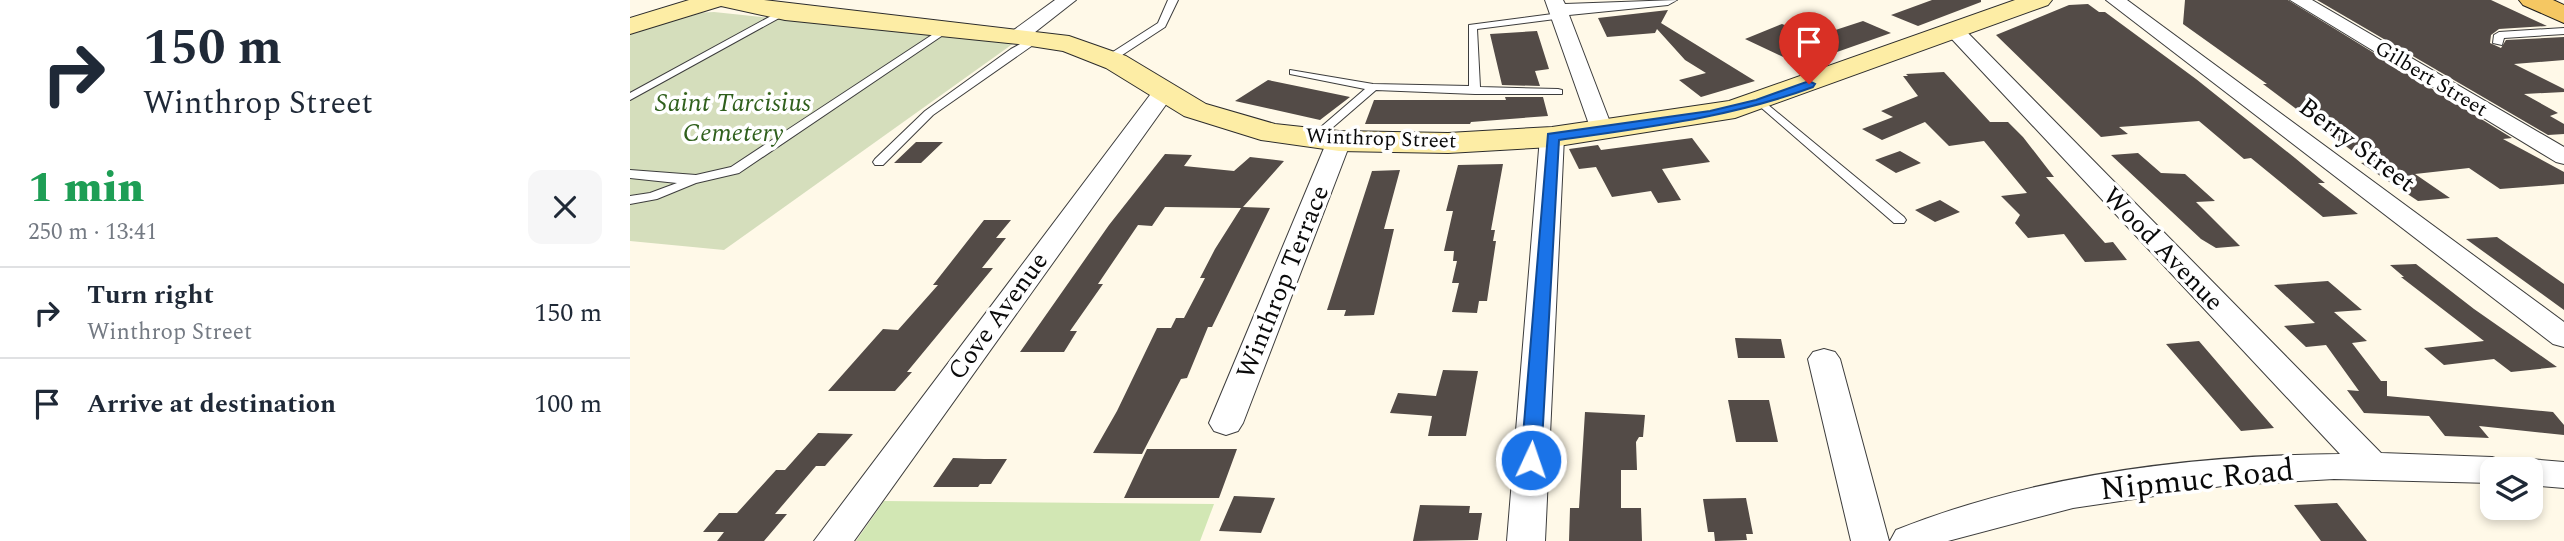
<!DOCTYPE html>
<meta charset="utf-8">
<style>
body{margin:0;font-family:Spectral,serif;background:#f6f6f7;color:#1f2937;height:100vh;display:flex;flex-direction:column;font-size:26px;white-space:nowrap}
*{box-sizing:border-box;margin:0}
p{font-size:23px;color:#747a83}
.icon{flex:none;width:38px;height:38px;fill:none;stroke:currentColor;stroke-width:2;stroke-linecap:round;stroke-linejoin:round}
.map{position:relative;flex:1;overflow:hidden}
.details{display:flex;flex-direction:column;background:#fff;width:630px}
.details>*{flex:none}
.banner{background:#fff;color:#1f2937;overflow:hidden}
.buttons{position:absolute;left:1850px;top:457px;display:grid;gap:14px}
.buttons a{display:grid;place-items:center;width:63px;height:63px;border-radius:14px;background:#fff;box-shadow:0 4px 10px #0003;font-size:35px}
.pin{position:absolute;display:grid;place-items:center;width:60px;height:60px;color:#fff;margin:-72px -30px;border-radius:50% 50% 50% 0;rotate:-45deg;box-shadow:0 0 7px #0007}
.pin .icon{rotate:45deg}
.me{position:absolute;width:77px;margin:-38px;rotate:3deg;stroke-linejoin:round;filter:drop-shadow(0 0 5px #0008)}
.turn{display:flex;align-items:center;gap:24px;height:147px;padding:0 28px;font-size:32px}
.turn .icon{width:91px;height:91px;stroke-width:2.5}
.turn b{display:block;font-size:49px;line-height:60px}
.round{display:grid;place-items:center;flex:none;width:74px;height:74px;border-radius:14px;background:#f6f6f7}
.head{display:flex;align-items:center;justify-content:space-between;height:119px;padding:0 28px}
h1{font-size:42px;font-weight:800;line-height:52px;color:#1e9e55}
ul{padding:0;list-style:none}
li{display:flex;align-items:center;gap:21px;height:91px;padding:0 28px;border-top:2px solid #e0e1e3}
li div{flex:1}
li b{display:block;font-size:26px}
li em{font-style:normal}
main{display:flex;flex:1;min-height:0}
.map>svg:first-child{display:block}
.green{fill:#d2e7b4}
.cemetery{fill:#d5debc}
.building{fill:#534b47}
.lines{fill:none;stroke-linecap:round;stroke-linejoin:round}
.lane-casing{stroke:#3d3d3d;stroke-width:2}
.street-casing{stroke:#3d3d3d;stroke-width:2}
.secondary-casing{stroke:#2c2c2c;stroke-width:2}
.primary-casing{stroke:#1b1b1b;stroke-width:2}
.lane{fill:#fff;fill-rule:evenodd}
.street{fill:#fff;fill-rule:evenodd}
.secondary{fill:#fdeda5;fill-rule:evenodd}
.primary{fill:#f5c762;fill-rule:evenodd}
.route{fill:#1a73e8;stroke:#114b97;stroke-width:2}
.labels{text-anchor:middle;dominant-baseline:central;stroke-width:7;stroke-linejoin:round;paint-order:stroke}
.far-street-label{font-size:21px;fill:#0a0a0a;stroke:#fff}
.park-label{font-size:26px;font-style:italic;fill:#30601d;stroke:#fff}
.street-label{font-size:26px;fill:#0a0a0a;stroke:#fff}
.near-street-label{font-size:32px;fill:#0a0a0a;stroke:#fff}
</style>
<main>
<section class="details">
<div class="banner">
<div class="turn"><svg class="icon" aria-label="right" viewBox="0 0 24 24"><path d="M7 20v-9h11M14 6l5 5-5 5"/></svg><div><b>150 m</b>Winthrop Street</div></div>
</div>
<div class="head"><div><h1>1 min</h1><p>250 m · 13:41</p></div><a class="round"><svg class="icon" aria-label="close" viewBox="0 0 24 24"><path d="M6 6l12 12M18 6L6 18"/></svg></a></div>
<ul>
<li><svg class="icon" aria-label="right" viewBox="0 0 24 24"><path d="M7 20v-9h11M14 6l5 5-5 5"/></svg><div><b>Turn right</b><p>Winthrop Street</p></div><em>150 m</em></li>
<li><svg class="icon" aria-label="arrive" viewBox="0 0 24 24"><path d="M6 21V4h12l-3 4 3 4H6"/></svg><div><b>Arrive at destination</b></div><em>100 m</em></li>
</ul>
</section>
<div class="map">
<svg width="1934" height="541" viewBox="0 0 1934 541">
<rect width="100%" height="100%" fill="#fff9e8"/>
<path class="green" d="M 254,501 L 584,504 L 570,541 L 226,541 Z"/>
<path class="cemetery" d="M 84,12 L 384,43 L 94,250 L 0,241 L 0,31 L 64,13 Z"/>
<path class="building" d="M 1302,0 L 1351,0 L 1351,2 L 1288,26 L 1261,15 Z
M 1555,0 L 1658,0 L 1882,138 L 1873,139 L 1934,172 L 1934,184 L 1870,189 L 1839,168 L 1785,174 L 1820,198 L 1788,201 L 1731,163 L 1737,162 L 1633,84 L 1637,84 L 1553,24 Z
M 1687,0 L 1861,0 L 1917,26 L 1869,29 L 1861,35 L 1860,43 L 1871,48 L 1876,40 L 1934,37 L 1934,60 L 1884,64 L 1934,89 L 1934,92 L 1894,94 L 1928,113 L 1920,116 L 1934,124 L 1934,134 L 1918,135 Z
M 1458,4 L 1469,12 L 1475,12 L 1566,79 L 1665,158 L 1695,183 L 1688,183 L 1728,214 L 1693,217 L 1621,158 L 1614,159 L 1569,121 L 1489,127 L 1498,134 L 1471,137 L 1366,35 L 1439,5 Z
M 1038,10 L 1031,23 L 1125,81 L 1071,97 L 1049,80 L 1076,73 L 1055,60 L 1027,29 L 1025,33 L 977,37 L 968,18 Z
M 1233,21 L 1261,33 L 1170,65 L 1115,39 L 1152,24 L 1184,37 Z
M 907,31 L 919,69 L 905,71 L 910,86 L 872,85 L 860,34 Z
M 1314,72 L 1360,122 L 1378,122 L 1393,137 L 1424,177 L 1416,177 L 1475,243 L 1483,242 L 1497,260 L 1455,262 L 1434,234 L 1398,238 L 1385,223 L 1390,215 L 1371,196 L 1397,193 L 1354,141 L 1319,146 L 1295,122 L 1252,140 L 1232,129 L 1263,117 L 1251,111 L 1288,96 L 1273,76 L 1278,76 L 1276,74 Z
M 638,80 L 720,97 L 690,120 L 605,101 Z
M 875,97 L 913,97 L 918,116 L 841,122 L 840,124 L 735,124 L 744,100 L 876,100 Z
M 1062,138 L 1080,162 L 1032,169 L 1051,200 L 1028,203 L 1021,191 L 982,197 L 966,167 L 949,169 L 939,149 L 968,145 L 971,150 Z
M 286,142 L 313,142 L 291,163 L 264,163 Z
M 1270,151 L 1291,163 L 1266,173 L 1245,160 Z
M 1508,153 L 1531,173 L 1555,174 L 1585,201 L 1566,202 L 1610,246 L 1586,248 L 1571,239 L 1481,155 Z
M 535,154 L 562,155 L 554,166 L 604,171 L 620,157 L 654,161 L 613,207 L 640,208 L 582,327 L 578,327 L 557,378 L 551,379 L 512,454 L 463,453 L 487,411 L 527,328 L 541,328 L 546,318 L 554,318 L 575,278 L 570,278 L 585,249 L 611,208 L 535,207 L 522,226 L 508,225 L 468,284 L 473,284 L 440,331 L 447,331 L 434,352 L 390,352 L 479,225 Z
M 873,164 L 861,230 L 865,230 L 863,241 L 866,241 L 857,301 L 849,301 L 847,313 L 822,312 L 829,283 L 822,283 L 827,261 L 823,261 L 824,251 L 814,251 L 823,211 L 816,211 L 828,165 Z
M 770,170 L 754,229 L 764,229 L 744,315 L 714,316 L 716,310 L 697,310 L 742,171 Z
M 1310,200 L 1330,212 L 1305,222 L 1285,210 Z
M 354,220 L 381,220 L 366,238 L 376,238 L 352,268 L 363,268 L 277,372 L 282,372 L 265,391 L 198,391 L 253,329 L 268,330 L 308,285 L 303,285 Z
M 1867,237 L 1934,284 L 1934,310 L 1836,239 Z
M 1786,264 L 1844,309 L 1927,367 L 1881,372 L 1864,359 L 1814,365 L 1794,348 L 1854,341 L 1771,277 L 1774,277 L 1760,265 Z
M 1698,281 L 1732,310 L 1704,312 L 1737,341 L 1722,343 L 1751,381 L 1757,381 L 1757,396 L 1923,412 L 1934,425 L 1934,435 L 1849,426 L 1859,438 L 1815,436 L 1799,416 L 1734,413 L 1717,390 L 1729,391 L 1696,345 L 1676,347 L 1654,326 L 1685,323 L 1644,285 Z
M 1105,338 L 1151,339 L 1155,358 L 1108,358 Z
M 1569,341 L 1617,397 L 1644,428 L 1611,431 L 1536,344 Z
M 813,370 L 848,371 L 836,436 L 798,436 L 802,416 L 760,413 L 768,393 L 806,396 Z
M 1098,400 L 1139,400 L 1148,442 L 1106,442 Z
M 955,412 L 1015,415 L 1013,437 L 1009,437 L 1006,442 L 1007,470 L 991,470 L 991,508 L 1011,508 L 1012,541 L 939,541 L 940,508 L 949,508 Z
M 188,433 L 223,434 L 195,466 L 186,466 L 145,514 L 157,514 L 134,541 L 87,541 L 94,532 L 73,532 L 89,513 L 107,513 L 146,470 L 155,470 Z
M 517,449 L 607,449 L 589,498 L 494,498 Z
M 323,458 L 354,459 L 377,459 L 361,484 L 350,484 L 348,487 L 303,487 Z
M 604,496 L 645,498 L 631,533 L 589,531 Z
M 1116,498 L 1123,534 L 1116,534 L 1117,540 L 1085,541 L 1084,532 L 1078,532 L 1073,499 Z
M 1707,503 L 1737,541 L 1691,541 L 1664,505 Z
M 790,505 L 840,506 L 839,513 L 852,513 L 848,540 L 783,541 Z"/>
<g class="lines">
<defs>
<path id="lane" d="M 538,0 L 548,0 L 535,27 L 483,61 L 475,61 L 475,57 L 528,23 Z
M 152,10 L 160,12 L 0,100 L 0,93 Z
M 930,13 L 933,14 L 933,18 L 847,29 L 850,87 L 928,89 L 932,90 L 932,94 L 845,94 L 746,90 L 687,141 L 683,142 L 677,139 L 735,89 L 660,74 L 660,70 L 743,84 L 839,86 L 839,25 Z
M 314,27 L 322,29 L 109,173 L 66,183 L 27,199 L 0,204 L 0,196 L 20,193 L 47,183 L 0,178 L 0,170 L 66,175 L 101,167 Z
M 1934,28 L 1934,34 L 1874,38 L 1872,45 L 1863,43 L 1864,35 L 1869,32 Z
M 405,36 L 413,38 L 303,115 L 253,165 L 245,165 L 243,162 L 245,159 L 295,111 L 381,49 Z
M 1131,99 L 1274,217 L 1276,220 L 1274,223 L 1264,223 L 1127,104 L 1127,100 Z"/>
<path id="street" d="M 425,0 L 446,0 L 395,40 L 381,40 L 378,36 L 381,32 Z
M 915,0 L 933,0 L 935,4 L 1047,0 L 1038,5 L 939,15 L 983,130 L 980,135 L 964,135 L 961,130 Z
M 1476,0 L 1497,0 L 1934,322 L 1934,347 L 1923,344 Z
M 1660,0 L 1682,0 L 1934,147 L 1934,164 L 1926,162 Z
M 1325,25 L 1332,27 L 1751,453 L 1862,457 L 1874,461 L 1879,469 L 1862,469 L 1862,483 L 1704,479 L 1599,485 L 1443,508 L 1318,541 L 1260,541 L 1266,530 C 1404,475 1561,455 1710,454 L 1318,35 L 1315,31 L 1318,27 Z
M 534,86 L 545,92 L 224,541 L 184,541 L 526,87 Z
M 922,130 L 930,132 L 934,137 L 915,541 L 877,541 L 910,137 L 914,132 Z
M 709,134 L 717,136 L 721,141 L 613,423 L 608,431 L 596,435 L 584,431 L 579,423 L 697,141 L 701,136 Z
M 1194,349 L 1205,352 L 1210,359 L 1259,541 L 1221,541 L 1178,359 L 1183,352 Z
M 1900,459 L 1934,462 L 1934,488 L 1900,485 L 1900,469 L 1884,469 L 1888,463 Z"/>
<path id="secondary" d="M 59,0 L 134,0 L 439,36 L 496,56 L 576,104 L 645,124 L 709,131 L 818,133 L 922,127 L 1099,101 L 1385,0 L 1422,0 L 1418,5 L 1105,118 L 922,147 L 818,153 L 709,151 L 631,140 L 554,116 L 476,68 L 433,51 L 388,44 L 155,20 L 91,6 L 0,34 L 0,18 Z"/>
<path id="primary" d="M 1889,0 L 1923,0 L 1934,5 L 1934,23 L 1893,5 Z"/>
</defs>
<use href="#lane" class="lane-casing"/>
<use href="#street" class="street-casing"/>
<use href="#secondary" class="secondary-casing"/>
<use href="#primary" class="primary-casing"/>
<use href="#lane" class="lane"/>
<use href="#street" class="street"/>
<use href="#secondary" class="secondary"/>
<use href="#primary" class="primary"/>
</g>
<path class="route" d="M 1179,81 L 1185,84 L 1183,87 C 1099,118 1017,127 929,140 L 911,460 L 901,467 L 894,465 L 891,460 L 918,134 L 1080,111 L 1126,100 Z"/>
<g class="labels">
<g class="far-street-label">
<text transform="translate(1801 79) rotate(31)">Gilbert Street</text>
<text transform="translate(751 139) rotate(2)">Winthrop Street</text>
</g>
<g class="park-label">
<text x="103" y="103">Saint Tarcisius<tspan x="103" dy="30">Cemetery</tspan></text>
</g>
<g class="street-label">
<text transform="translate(1727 145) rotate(37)">Berry Street</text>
<text transform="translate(1533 249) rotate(46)">Wood Avenue</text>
<text transform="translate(653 282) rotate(-68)">Winthrop Terrace</text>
<text transform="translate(368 316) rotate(-54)">Cove Avenue</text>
</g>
<g class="near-street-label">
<text transform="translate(1567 480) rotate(-6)">Nipmuc Road</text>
</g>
</g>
</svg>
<div class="buttons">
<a><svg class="icon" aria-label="layers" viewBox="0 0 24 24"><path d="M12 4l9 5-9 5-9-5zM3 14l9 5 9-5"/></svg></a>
</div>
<div class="pin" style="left:1179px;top:84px;background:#d93025"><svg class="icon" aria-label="arrive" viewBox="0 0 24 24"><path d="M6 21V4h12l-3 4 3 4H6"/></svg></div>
<svg class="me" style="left:901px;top:460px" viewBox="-20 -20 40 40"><circle r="17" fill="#1a73e8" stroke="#fff" stroke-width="3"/><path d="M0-11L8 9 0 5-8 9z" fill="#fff"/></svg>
</div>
</main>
